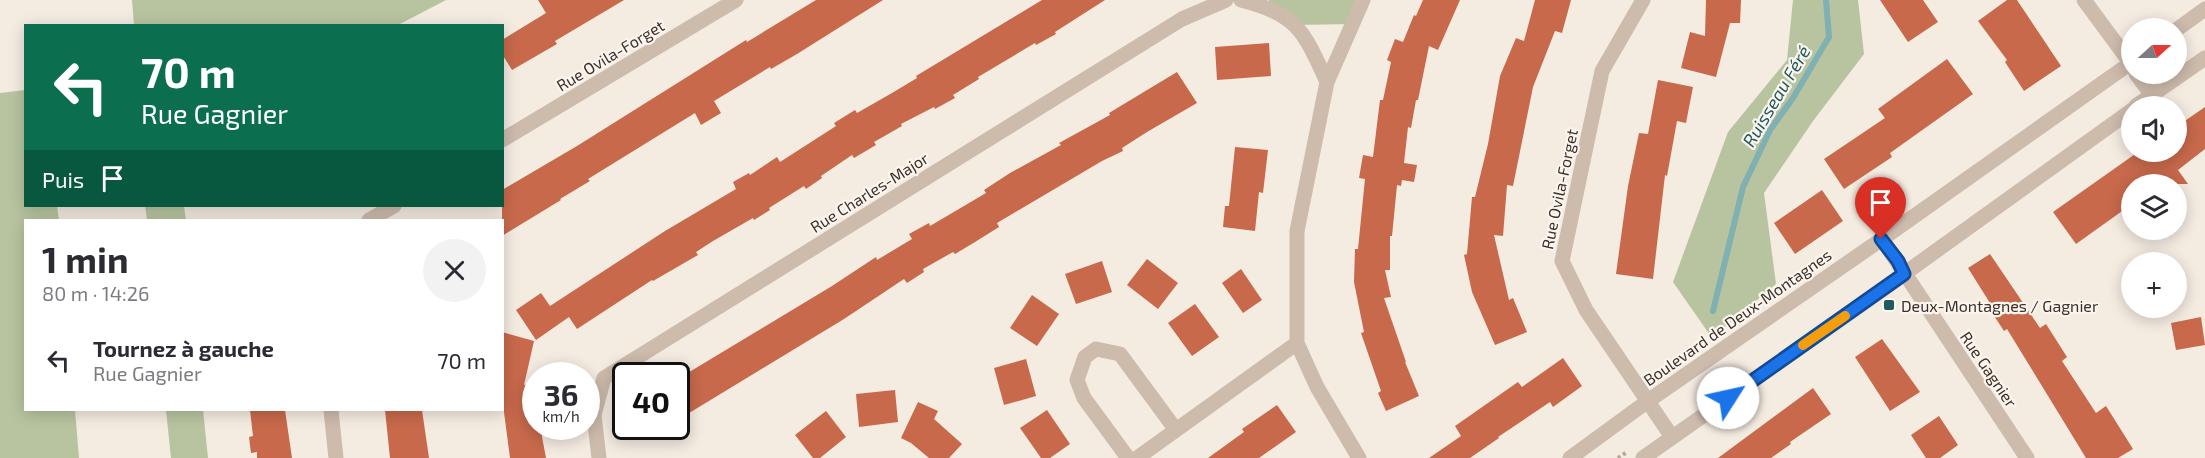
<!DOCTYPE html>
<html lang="fr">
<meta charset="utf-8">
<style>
body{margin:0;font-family:"Exo 2",sans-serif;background:#f2f2f3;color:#2b2b33;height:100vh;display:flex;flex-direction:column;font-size:22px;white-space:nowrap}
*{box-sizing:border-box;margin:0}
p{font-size:20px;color:#7c7c81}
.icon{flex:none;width:33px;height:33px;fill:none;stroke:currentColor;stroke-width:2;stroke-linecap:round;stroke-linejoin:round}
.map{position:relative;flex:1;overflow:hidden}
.sheet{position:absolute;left:24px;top:219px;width:480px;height:192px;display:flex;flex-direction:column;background:#fff;border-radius:0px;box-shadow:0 3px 15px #0003}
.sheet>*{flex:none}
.hud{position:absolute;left:24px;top:24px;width:480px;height:183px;border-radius:0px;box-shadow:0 3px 15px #0003;background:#0b6e4f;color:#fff;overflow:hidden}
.needle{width:39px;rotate:69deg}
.controls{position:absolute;left:2121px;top:18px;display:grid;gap:12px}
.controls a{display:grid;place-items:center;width:66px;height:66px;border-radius:50%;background:#fff;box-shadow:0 3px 15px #0003;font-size:30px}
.speed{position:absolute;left:522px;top:362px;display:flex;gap:12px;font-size:30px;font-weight:700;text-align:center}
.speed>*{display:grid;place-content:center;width:78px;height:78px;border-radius:50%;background:#fff;box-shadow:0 3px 15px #0003;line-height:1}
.speed small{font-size:15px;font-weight:400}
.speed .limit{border:3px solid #111;border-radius:9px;background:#fff;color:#111}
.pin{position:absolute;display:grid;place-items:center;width:51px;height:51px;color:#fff;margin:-62px -26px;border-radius:50% 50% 50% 0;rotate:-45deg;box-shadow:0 0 6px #0007}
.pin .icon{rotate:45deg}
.me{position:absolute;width:66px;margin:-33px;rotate:55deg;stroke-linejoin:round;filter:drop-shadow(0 0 4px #0008)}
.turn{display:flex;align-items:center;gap:21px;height:126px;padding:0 18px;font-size:27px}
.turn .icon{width:78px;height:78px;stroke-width:2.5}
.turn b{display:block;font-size:42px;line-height:51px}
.then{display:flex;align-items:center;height:57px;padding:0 18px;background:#0003;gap:12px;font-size:22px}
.round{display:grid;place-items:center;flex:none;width:63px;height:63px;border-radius:32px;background:#f2f2f3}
.head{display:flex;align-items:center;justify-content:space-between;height:102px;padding:0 18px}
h1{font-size:36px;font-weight:700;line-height:45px}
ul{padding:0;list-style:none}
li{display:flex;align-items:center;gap:18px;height:78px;padding:0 18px}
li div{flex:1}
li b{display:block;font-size:22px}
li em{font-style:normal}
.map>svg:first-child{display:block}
.green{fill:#b8c4a0}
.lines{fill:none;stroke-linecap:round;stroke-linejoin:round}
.stream{stroke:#7fb0b2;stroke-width:6}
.building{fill:#c8694b}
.path{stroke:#b9a596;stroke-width:4;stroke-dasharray:3 3;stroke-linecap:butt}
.minor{stroke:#cdbbac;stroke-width:15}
.tertiary{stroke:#cdbbac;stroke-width:15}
.route-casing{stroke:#114b97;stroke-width:15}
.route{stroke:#1a73e8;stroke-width:10}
.slow{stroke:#f59e0b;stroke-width:10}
.poi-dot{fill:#1f5a5e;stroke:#fbf5ee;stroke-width:2}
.labels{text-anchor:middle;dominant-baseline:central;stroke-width:4.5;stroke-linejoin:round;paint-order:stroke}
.street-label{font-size:16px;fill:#3b302b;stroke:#fbf5ee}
.poi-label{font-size:16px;fill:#3b302b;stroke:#fbf5ee;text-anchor:start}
.water-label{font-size:18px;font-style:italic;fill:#1f5a5e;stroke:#fbf5ee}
</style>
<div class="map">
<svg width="2205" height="458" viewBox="0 0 2205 458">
<rect width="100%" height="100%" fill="#f4ebe1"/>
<path class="green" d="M 132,0 L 446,0 L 398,25 L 134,25 Z
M 1269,0 L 1363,0 L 1352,24 L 1296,25 L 1269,8 Z
M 1793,0 L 1858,0 L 1864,54 L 1813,121 L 1764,193 L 1776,284 L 1712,338 L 1673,282 L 1728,132 L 1787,60 Z
M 25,90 L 26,206 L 57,206 L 59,220 L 26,220 L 26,410 L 75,410 L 79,458 L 0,458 L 0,93 Z
M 145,206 L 184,206 L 186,220 L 147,220 Z
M 166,410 L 203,410 L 208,458 L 171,458 Z"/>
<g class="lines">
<path class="stream" d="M 1713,311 L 1743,187 L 1770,130 L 1793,98 L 1829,37 L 1826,0"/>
</g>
<path class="building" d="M 538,0 L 624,0 L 555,41 L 557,44 L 512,70 L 502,54 L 502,40 L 546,13 Z
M 816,0 L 883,0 L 797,54 L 771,69 L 770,67 L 714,101 L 721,113 L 701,125 L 695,113 L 588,179 L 590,181 L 560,199 L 561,200 L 502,236 L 502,190 L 577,146 L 746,40 L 747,42 Z
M 1042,0 L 1105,0 L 1055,32 L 1056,34 L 1036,45 L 1035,43 L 978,77 L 979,79 L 953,95 L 955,98 L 935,109 L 934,107 L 901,124 L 902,126 L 874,142 L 876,145 L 854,158 L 852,155 L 821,176 L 822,178 L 806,189 L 804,186 L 769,208 L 770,210 L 754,220 L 753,218 L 713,241 L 696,252 L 698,255 L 653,281 L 652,280 L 577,329 L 569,317 L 536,340 L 516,310 L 541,293 L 550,306 L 665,231 L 736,189 L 733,182 L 749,173 L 750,175 L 777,157 L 780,162 L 836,126 L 834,123 L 855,110 L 857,113 L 892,93 L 917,78 L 916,76 Z
M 1423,0 L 1460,0 L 1438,50 L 1429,46 L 1418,100 L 1416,100 L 1411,128 L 1408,127 L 1404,163 L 1417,165 L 1414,182 L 1402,180 L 1401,186 L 1397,185 L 1392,236 L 1390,236 L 1390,270 L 1385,270 L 1391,297 L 1384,298 L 1406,362 L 1405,362 L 1419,396 L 1386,411 L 1378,393 L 1381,391 L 1361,333 L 1364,332 L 1354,282 L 1355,249 L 1358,249 L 1365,179 L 1359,178 L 1363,155 L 1373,157 L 1380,100 L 1383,100 L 1391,62 L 1387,60 L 1395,39 L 1403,42 L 1414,15 L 1416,16 Z
M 1535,0 L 1571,0 L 1562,33 L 1555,31 L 1533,87 L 1513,186 L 1507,185 L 1503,236 L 1494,235 L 1509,300 L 1513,298 L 1527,332 L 1495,345 L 1472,292 L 1464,255 L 1467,254 L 1472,197 L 1475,197 L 1488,144 L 1500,76 L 1516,38 L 1524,41 Z
M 1706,0 L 1741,0 L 1740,23 L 1730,23 L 1716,77 L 1681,68 L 1690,32 L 1705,36 Z
M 1880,0 L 1923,0 L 1938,22 L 1908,42 Z
M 2007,0 L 2017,0 L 2061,66 L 2024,91 L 2005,62 L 2007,60 L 1978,21 Z
M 1269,43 L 1271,76 L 1217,80 L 1215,47 Z
M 1947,59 L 1973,94 L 1890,153 L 1892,157 L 1844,189 L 1824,159 L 1885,118 L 1878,109 Z
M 1177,72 L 1197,103 L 1147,132 L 1122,148 L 1123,151 L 1102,161 L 997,223 L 999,227 L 975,242 L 955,254 L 953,252 L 923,269 L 924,272 L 907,283 L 904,279 L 844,319 L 676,421 L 676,380 L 832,286 L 876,257 L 877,260 L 912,239 L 909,234 L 929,223 L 930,226 L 986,193 L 984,190 L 1010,173 L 1061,145 L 1059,143 L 1110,115 L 1109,113 Z
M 1658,80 L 1693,87 L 1686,123 L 1677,121 L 1667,176 L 1665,175 L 1653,279 L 1616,274 L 1628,186 L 1639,133 L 1648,134 Z
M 2205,107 L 2205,149 L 2178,170 L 2188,184 L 2132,184 L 2132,204 L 2076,244 L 2053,212 L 2138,152 L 2176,152 L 2176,127 Z
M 1235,147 L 1268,150 L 1263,193 L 1259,192 L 1255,231 L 1223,227 L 1225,206 L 1229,206 Z
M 1822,190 L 1843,221 L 1795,254 L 1774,223 Z
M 1990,254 L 2040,328 L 2046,324 L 2067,357 L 2062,361 L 2096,413 L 2106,406 L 2133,449 L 2118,458 L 2086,458 L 2007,329 L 2004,331 L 1987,305 L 1990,303 L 1968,268 Z
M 1147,259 L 1178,283 L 1158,309 L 1127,285 Z
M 1102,261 L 1112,292 L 1076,304 L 1065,274 Z
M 1241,269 L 1262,300 L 1243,313 L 1222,283 Z
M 1032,295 L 1059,314 L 1037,346 L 1010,328 Z
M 1195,304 L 1219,337 L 1192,356 L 1168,323 Z
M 2201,317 L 2205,345 L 2176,350 L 2171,323 Z
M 502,332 L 534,341 L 524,385 L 533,383 L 536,426 L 540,426 L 546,458 L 510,458 L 502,397 Z
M 1882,339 L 1920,392 L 1890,411 L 1855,357 Z
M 1563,358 L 1582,386 L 1553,407 L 1550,402 L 1498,437 L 1499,438 L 1470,458 L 1429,458 L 1461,436 L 1455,426 L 1518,382 L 1522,387 Z
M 1026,359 L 1036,396 L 1004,405 L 994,368 Z
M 1813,388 L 1831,414 L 1790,442 L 1791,444 L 1771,458 L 1718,458 Z
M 895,390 L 898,422 L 859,427 L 856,394 Z
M 918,402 L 938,411 L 934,419 L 962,444 L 949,458 L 929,458 L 911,443 L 901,438 Z
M 1277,405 L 1296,432 L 1259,458 L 1208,458 L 1244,432 L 1242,429 Z
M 250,410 L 285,410 L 292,458 L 257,458 L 257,452 L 251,453 L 249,437 L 253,436 Z
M 385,410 L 422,410 L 429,458 L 390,458 Z
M 1047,410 L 1070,444 L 1050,458 L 1041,458 L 1020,428 Z
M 826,411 L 846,437 L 820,458 L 813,458 L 795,435 Z
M 1939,416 L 1958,445 L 1940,458 L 1926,458 L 1911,435 Z"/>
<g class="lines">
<path class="path" d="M 1618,458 L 1627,452"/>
<path class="minor" d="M 1241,0 C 1298,15 1303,30 1327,82
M 1643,0 L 1602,71 L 1562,261 L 1586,310 L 1672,437
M 2084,0 L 2132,65
M 2136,74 L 2152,95
M 502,140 L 736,0
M 369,220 L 394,206
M 1882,239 L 2027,458
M 331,410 L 336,458
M 599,458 L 594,415 L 604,378 L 1182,19 L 1226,0
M 1128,458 L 1084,398 L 1077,380 L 1085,357 L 1096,349 L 1120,354 L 1176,430
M 1137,458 L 1297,343
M 1359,458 L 1317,387 L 1297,343 L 1297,231 L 1327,82 L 1363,0"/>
<path class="tertiary" d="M 2176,30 L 2205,9
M 2136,106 L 2205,58
M 1570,458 L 1648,401 L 1882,239 L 2132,62
M 1643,458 L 1876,294 L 2132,110"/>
</g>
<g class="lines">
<defs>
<path id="route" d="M 1728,398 L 1904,274 L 1898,261 L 1881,239"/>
</defs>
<use href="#route" class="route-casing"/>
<use href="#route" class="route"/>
<path class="slow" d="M 1803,345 L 1845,316"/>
</g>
<rect class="poi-dot" x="1883" y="299" width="12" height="12" rx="3"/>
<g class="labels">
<g class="street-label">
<text transform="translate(610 55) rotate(-31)">Rue Ovila-Forget</text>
<text transform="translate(1559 189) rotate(-78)">Rue Ovila-Forget</text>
<text transform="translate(869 192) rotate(-32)">Rue Charles-Major</text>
<text transform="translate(1737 317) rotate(-35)">Boulevard de Deux-Montagnes</text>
<text transform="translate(1989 369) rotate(56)">Rue Gagnier</text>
</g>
<g class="poi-label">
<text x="1901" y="305">Deux-Montagnes / Gagnier</text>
</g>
<g class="water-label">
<text transform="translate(1776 96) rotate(-59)">Ruisseau Féré</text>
</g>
</g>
</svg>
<div class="controls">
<a><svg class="needle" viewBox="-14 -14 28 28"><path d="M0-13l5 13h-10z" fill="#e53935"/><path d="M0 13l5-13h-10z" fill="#7c7c81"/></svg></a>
<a><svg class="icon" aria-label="sound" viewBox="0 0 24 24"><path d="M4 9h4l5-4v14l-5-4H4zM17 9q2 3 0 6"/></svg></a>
<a><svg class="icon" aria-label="layers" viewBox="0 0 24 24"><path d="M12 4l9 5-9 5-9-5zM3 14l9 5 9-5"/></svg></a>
<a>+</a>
</div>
<div class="speed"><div>36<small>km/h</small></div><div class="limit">40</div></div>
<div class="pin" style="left:1881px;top:239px;background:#d93025"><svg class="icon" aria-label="arrive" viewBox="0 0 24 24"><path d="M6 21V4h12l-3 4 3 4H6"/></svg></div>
<svg class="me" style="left:1728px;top:398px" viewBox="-20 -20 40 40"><circle r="19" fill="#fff"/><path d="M0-13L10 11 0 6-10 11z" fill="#1a73e8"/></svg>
<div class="hud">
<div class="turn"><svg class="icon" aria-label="left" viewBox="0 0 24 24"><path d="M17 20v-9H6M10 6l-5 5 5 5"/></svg><div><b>70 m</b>Rue Gagnier</div></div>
<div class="then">Puis<svg class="icon" aria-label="arrive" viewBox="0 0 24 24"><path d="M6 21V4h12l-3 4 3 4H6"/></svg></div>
</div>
<section class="sheet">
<div class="head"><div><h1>1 min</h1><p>80 m · 14:26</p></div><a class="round"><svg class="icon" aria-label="close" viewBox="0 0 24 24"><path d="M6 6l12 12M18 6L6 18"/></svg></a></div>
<ul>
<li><svg class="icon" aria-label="left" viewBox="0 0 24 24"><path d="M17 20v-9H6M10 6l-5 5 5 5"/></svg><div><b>Tournez à gauche</b><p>Rue Gagnier</p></div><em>70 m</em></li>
</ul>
</section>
</div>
